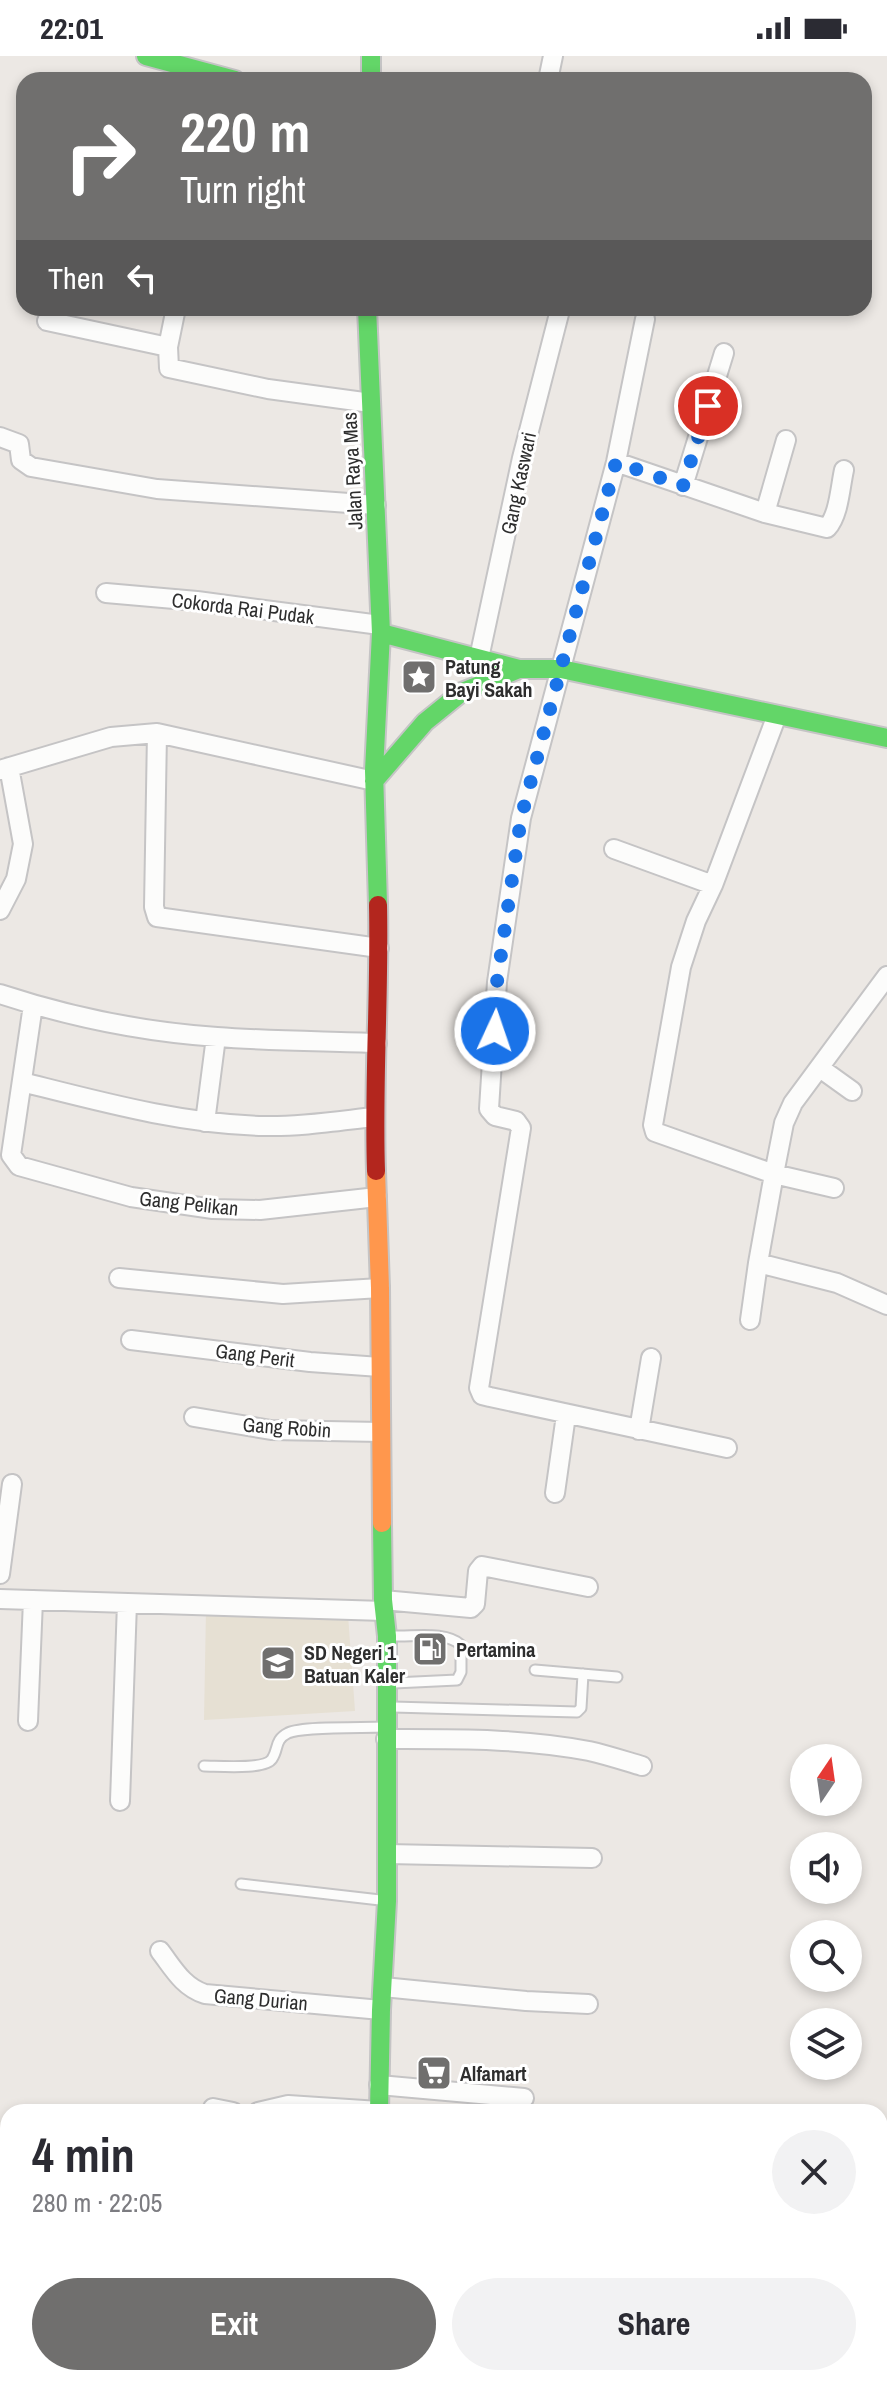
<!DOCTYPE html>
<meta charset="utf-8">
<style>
body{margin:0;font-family:"Archivo Narrow",sans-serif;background:#f2f2f3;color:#2b2b33;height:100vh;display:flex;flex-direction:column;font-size:30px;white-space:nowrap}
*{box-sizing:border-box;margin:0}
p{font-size:26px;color:#7c7c81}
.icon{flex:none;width:44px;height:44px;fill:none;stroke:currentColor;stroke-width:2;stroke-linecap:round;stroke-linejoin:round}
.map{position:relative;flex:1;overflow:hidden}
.panel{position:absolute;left:0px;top:2048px;width:888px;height:282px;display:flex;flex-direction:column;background:#fff;border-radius:24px 24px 0 0;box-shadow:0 4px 12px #0003}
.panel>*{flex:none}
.top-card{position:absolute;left:16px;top:16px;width:856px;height:244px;border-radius:24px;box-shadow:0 4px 12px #0003;background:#706f6e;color:#fff;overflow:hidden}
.needle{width:52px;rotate:13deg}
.tools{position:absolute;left:790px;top:1688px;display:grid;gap:16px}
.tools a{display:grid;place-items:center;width:72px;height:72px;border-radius:50%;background:#fff;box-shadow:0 4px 12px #0003;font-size:40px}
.pin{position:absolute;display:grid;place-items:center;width:68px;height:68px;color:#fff;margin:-34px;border:4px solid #fff;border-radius:50%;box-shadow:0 2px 8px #0007}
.me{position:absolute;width:88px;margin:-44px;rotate:3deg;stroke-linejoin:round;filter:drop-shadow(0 0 6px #0008)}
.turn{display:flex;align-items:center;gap:28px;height:168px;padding:0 32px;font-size:36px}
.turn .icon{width:104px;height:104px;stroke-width:2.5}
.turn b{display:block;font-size:56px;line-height:68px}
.then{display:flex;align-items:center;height:76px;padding:0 32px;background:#0003;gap:16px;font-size:30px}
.round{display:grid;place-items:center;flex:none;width:84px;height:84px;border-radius:42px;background:#f2f2f3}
.headline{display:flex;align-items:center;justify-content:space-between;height:136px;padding:0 32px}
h1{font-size:48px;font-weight:800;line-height:60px}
.action{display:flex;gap:16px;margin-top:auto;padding:16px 32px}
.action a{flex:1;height:92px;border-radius:48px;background:#706f6e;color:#fff;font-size:32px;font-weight:800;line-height:92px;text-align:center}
.action a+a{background:#f2f2f3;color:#2b2b33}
.status{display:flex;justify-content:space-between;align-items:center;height:56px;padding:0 40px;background:#fff;direction:ltr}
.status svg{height:22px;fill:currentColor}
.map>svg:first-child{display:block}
.education{fill:#e6e0d3}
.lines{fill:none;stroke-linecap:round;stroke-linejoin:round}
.lane-casing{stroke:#c5c4c5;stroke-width:13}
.street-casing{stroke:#c5c4c5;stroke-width:22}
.fast-casing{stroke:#c5c4c5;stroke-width:22}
.slow-casing{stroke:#c5c4c5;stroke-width:22}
.jam-casing{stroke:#c5c4c5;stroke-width:22}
.lane{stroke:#fcfcfb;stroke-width:9}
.street{stroke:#fcfcfb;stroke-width:18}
.fast{stroke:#63d668;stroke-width:18}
.slow{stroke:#ff974d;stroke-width:18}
.jam{stroke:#b3261e;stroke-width:18}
.route{stroke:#1a73e8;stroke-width:14;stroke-dasharray:0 25.2}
.labels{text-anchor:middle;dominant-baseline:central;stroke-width:6;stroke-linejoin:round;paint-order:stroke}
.street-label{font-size:20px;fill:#2e2e2e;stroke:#fff}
.poi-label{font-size:20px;font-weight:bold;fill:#2e2e2e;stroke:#fff;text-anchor:start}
</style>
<div class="status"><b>22:01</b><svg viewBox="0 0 49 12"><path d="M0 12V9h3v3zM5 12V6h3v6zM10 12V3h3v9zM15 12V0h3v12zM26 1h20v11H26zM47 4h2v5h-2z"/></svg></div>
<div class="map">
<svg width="887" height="2329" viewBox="0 0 887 2329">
<rect width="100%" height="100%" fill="#ece8e4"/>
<path class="education" d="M 206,1553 L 348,1559 L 355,1655 L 204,1664 Z"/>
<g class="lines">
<defs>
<path id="lane" d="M 394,1580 C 414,1581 446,1575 461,1589 L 461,1616 L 457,1624 L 394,1627
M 535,1614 L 617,1621
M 393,1651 L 577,1656 L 581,1652 L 583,1618
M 204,1710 C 218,1710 265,1714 272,1703 C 279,1693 274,1684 288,1677 C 303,1670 363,1672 383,1671
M 241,1828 L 380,1844"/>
<path id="street" d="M 548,24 L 553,0
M 176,252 L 168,291 L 169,312 L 268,333 L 371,347
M 645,263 L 616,406 L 521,762 L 497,926 L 489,1053 L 495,1060 L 516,1065 L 521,1072 L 479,1332 L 482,1339 L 490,1341 L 727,1392
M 47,265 L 168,291
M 0,381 L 19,388 L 21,404 L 31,411 L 157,433 L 376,449
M 616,406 L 765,457 L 827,472 C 839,459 840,432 844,414
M 683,430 L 724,297
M 765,457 L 786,384
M 106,537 L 197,545 L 380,569
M 479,602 L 522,402 L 560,254
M 777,659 L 713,829 L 696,865 L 681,911 L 653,1069 L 655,1076 L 774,1118 L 784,1067 L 793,1047 L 887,920
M 157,677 L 154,851 L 157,861 L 379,892
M 0,714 L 111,681 L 157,677 L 374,725
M 614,793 L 713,829
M 0,854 L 16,823 L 23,788 L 9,711
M 0,938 C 70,961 144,976 217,981 C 270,985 324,985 377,987
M 33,949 L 11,1099 L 19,1110 L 131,1141 L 213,1153 L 260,1154 L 377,1141
M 820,1012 L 852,1035
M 22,1026 C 102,1046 181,1068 264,1070 C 300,1071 338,1065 374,1061
M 205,1066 L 216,981
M 758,1207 L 837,1227 L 887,1249
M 119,1222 L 283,1238 L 380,1232
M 750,1264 L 758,1207 L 774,1118 L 834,1132
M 131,1284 L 310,1306 L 380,1311
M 194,1361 L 271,1374 L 381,1376
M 639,1374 L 651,1302
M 555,1437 L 566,1359
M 0,1518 L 12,1428
M 0,1543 L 384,1555
M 383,1544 L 471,1552 L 475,1548 L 478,1515 L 482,1510 L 588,1531
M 28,1665 L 33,1544
M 386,1683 C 454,1683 522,1682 589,1695 C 607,1699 625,1705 642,1710
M 120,1745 L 127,1547
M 387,1798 L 592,1802
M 160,1895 C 173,1912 183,1931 205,1938 L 381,1954
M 383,1931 L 526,1945 L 588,1948
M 379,2029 L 524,2042
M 213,2052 L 233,2056
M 258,2056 L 288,2049 L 379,2055
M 189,2322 L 279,2329
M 552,2329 L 553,2322"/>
<path id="fast" d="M 146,0 L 235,24
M 371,0 L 371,24
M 367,252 L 381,577 L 374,715 L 378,849
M 381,577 L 519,613 L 561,613 L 887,682
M 374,725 L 425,666 L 462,636 L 519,613
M 379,2056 L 381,1954 L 387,1845 L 387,1580 L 383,1544 L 382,1467"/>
<path id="slow" d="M 376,1115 L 380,1232 L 382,1467"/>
<path id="jam" d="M 376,1115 C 373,1026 380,937 378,849
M 378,2322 L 378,2329"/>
</defs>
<use href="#lane" class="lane-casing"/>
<use href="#street" class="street-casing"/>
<use href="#fast" class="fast-casing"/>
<use href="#slow" class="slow-casing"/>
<use href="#jam" class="jam-casing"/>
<use href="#lane" class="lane"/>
<use href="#street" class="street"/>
<use href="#fast" class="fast"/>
<use href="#slow" class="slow"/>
<use href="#jam" class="jam"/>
</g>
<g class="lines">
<path class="route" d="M 495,975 L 497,926 L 521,762 L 616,406 L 683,430 L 708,350"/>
</g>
<defs>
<symbol id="sight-square" viewBox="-11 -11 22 22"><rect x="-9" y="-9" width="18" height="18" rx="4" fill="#706f6e" stroke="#fff"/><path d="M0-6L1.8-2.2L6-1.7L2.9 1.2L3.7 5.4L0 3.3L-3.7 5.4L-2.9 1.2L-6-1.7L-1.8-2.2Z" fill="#fff"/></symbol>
<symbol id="fuel-square" viewBox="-11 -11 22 22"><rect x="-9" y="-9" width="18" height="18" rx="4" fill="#706f6e" stroke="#fff"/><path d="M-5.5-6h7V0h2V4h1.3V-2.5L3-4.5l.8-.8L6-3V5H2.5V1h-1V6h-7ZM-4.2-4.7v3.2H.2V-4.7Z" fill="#fff"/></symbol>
<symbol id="school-square" viewBox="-11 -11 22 22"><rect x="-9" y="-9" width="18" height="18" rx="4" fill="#706f6e" stroke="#fff"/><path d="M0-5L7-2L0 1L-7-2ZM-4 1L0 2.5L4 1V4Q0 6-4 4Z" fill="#fff"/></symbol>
<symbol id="supermarket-square" viewBox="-11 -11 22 22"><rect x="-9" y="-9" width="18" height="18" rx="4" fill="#706f6e" stroke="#fff"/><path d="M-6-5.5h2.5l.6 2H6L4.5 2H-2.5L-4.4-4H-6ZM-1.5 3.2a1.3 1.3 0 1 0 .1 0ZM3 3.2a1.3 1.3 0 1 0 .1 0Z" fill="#fff"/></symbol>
</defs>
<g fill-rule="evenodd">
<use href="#sight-square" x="399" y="601" width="40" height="40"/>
<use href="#fuel-square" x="410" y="1573" width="40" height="40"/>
<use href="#school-square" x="258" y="1587" width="40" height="40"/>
<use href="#supermarket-square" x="414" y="1997" width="40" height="40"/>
</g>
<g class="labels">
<g class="street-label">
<text transform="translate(352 415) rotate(-93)">Jalan Raya Mas</text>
<text transform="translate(518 427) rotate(-78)">Gang Kaswari</text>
<text transform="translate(243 552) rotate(7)">Cokorda Rai Pudak</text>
<text transform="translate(189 1147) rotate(6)">Gang Pelikan</text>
<text transform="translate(255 1299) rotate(7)">Gang Perit</text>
<text transform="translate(287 1371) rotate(4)">Gang Robin</text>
<text transform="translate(261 1943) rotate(5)">Gang Durian</text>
</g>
<g class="poi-label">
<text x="445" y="610">Patung<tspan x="445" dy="23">Bayi Sakah</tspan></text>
<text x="456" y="1593">Pertamina</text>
<text x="304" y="1596">SD Negeri 1<tspan x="304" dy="23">Batuan Kaler</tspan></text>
<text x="460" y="2017">Alfamart</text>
</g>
</g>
</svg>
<div class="tools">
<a><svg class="needle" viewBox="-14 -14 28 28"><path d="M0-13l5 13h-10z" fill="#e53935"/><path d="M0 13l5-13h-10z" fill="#7c7c81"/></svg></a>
<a><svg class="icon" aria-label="sound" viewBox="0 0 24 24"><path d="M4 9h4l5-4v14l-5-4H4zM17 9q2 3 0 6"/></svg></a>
<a><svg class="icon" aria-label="search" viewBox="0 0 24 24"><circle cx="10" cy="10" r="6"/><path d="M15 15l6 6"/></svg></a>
<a><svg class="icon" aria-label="layers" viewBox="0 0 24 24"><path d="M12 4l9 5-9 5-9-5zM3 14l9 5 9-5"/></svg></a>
</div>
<div class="pin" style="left:708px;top:350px;background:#d93025"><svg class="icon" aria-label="arrive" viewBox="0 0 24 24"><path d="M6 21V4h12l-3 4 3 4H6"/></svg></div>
<svg class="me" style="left:495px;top:975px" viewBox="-20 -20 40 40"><circle r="17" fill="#1a73e8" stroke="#fff" stroke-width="3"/><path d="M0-11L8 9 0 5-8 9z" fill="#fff"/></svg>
<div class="top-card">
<div class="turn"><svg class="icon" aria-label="right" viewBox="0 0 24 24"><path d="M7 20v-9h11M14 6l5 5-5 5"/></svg><div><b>220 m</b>Turn right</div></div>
<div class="then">Then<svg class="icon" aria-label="left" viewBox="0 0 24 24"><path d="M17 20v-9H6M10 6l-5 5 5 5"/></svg></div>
</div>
<section class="panel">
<div class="headline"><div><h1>4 min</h1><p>280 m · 22:05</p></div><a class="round"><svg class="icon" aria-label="close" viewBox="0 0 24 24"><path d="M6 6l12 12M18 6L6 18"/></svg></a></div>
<div class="action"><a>Exit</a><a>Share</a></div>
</section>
</div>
